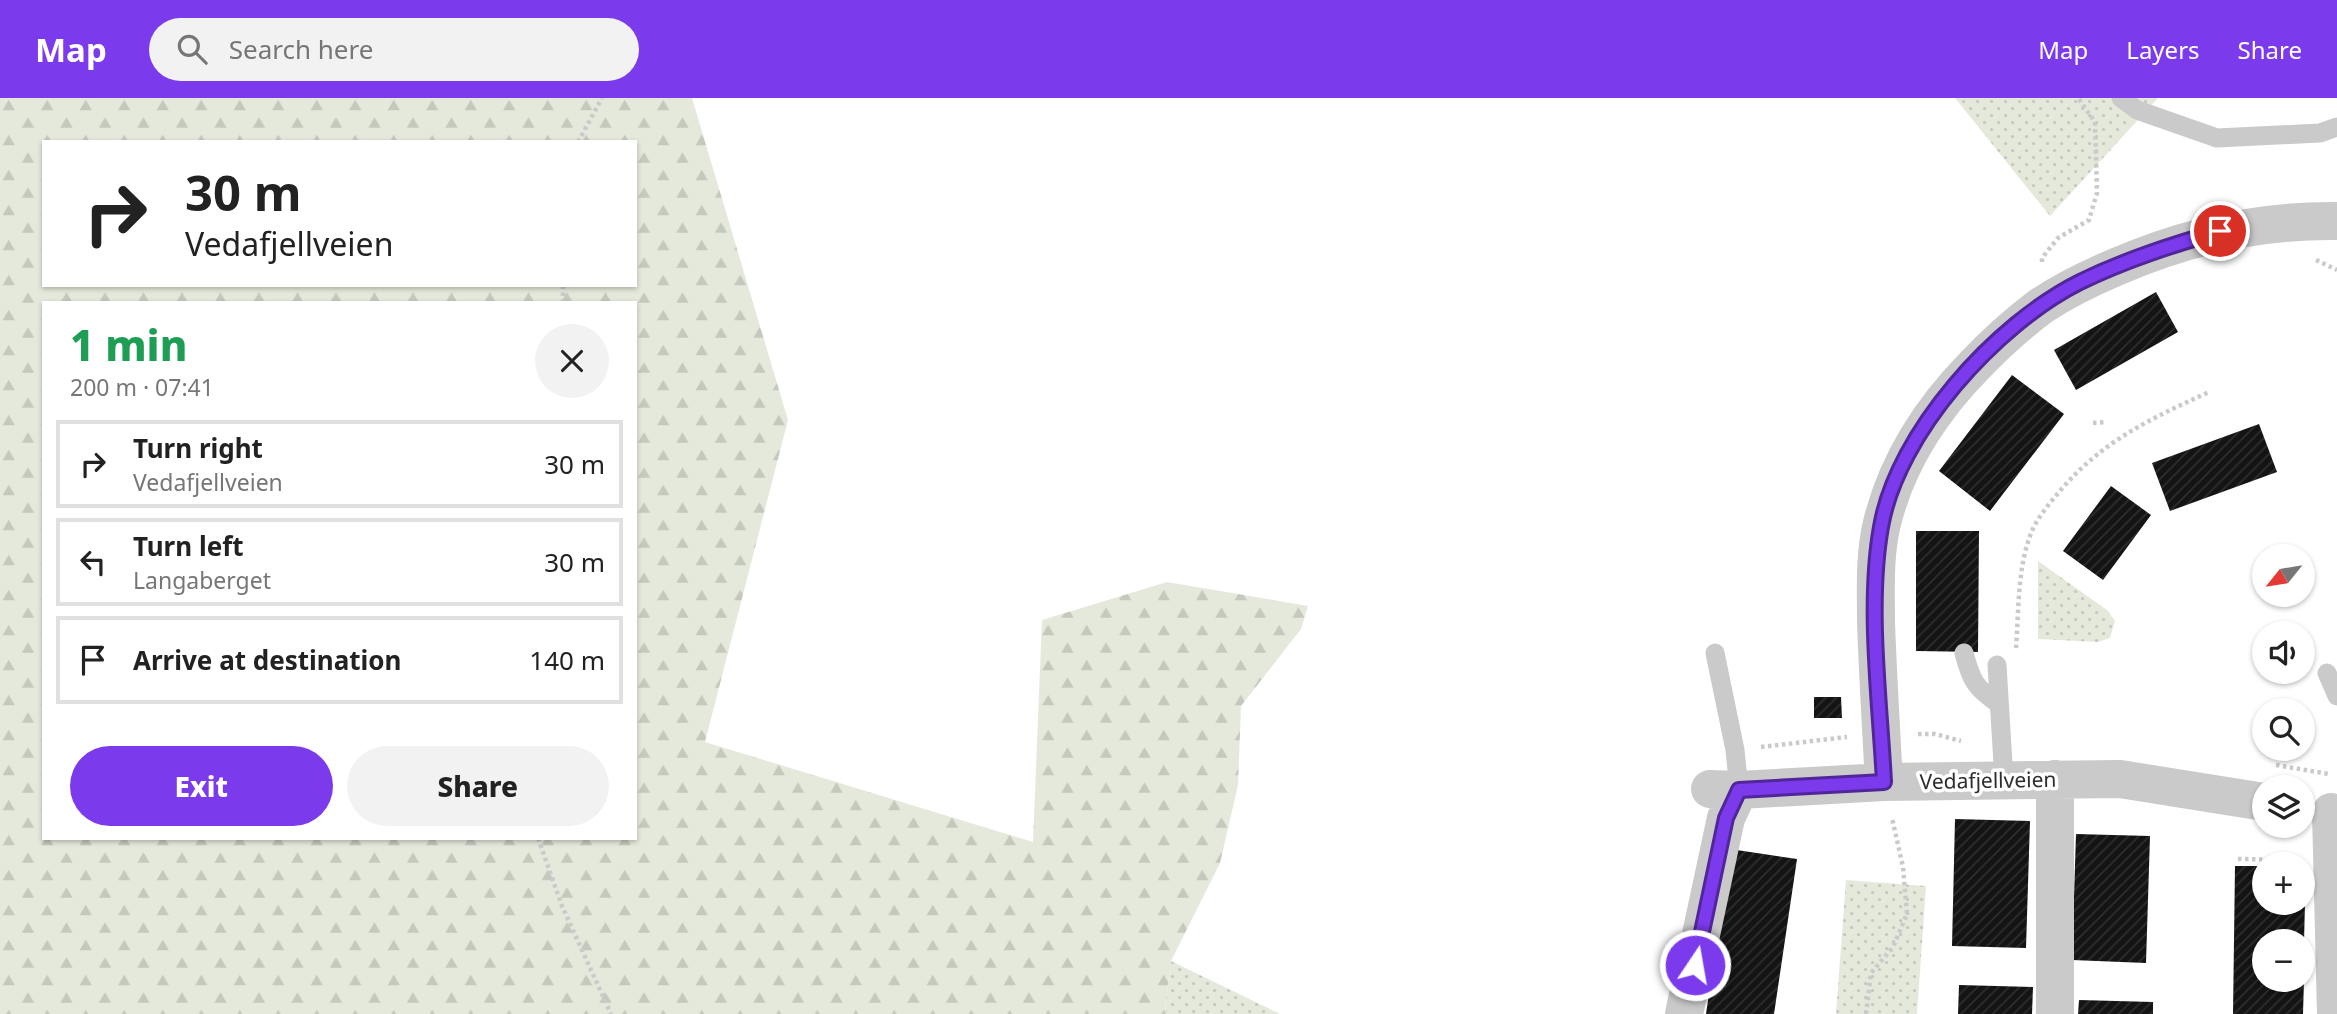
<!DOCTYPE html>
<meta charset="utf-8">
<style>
body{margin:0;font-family:"Noto Sans",sans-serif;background:#f2f2f2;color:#222;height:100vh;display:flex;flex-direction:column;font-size:26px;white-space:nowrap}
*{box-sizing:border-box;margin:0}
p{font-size:23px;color:#767676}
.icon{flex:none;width:38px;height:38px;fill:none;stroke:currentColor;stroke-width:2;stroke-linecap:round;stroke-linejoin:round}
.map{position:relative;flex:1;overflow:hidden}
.panel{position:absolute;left:42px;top:203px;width:595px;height:539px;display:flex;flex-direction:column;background:#fff;border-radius:0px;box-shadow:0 2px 5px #0004}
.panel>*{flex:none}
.hud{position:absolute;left:42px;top:42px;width:595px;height:147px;border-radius:0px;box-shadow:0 2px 5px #0004;background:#fff;color:#222;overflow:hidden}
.needle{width:46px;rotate:240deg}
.fabs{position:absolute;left:2252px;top:446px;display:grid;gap:14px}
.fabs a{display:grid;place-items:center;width:63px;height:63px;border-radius:50%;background:#fff;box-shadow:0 2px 5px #0004;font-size:35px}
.pin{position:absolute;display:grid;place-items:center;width:60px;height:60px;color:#fff;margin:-30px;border:4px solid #fff;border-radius:50%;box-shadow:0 2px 7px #0007}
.me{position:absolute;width:77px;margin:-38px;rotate:12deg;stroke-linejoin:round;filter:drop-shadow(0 0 5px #0008)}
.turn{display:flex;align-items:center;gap:24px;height:147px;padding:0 28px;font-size:32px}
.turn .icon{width:91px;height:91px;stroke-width:2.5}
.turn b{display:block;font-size:49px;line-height:60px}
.round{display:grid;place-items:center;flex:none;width:74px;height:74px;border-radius:37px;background:#f2f2f2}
.headline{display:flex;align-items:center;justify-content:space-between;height:119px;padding:0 28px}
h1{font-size:42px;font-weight:800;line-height:52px;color:#1e9e55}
.action{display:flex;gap:14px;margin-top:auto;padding:14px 28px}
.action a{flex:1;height:80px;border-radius:42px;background:#7c3aed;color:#fff;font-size:28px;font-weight:800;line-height:80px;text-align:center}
.action a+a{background:#f2f2f2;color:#222}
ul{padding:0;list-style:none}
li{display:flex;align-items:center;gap:21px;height:88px;margin:0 14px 10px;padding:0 14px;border:4px solid #e0e0e0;border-radius:0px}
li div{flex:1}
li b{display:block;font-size:26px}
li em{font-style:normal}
header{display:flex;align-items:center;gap:42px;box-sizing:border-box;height:98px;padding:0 35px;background:#7c3aed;color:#fff}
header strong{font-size:33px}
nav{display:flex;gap:38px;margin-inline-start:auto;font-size:24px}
.search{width:490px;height:63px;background:#f2f2f2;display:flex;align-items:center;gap:18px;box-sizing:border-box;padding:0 24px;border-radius:38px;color:#767676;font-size:26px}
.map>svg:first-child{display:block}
.green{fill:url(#green-dots)}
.forest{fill:url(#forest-firs);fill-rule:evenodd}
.building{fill:url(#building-hatch)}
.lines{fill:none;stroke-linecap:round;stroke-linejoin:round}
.path{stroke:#cacaca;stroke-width:4.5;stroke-dasharray:3.5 3.5;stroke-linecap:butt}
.service{stroke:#cacaca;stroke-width:19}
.minor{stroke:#cacaca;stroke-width:38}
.route-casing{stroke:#51269a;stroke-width:18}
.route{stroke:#7c3aed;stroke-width:12}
.labels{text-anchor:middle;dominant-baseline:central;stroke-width:7;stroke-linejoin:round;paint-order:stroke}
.street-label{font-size:21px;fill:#2d2d2d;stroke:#fff}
</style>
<header>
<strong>Map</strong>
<div class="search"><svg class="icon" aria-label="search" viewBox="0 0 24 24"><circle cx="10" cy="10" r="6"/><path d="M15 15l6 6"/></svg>Search here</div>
<nav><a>Map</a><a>Layers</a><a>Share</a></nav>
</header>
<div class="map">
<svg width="2337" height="916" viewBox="0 0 2337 916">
<defs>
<pattern id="green-dots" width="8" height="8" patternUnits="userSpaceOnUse" patternTransform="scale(1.75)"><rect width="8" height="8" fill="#e5e9dc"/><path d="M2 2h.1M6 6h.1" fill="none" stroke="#c5c8bd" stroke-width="1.8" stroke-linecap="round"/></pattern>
<pattern id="forest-firs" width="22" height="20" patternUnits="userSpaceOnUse" patternTransform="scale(1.75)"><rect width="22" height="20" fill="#e5e9dc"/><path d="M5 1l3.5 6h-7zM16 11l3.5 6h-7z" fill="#c5c8bd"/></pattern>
<pattern id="building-hatch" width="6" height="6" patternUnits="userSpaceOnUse" patternTransform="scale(1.75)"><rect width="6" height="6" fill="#141414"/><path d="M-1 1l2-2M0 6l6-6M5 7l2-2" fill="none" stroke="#2e2e2e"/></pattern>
</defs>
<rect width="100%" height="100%" fill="#fff"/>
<path class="green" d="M 1955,0 L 2158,0 L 2050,118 Z
M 2038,463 L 2107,512 L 2115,523 L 2110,540 L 2098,544 L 2038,541 Z
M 1846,782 L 1926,788 L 1917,916 L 1836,916 Z
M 1171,863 L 1280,916 L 1167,916 L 1165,909 Z"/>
<path class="forest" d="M 0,0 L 692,0 L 788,322 L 705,644 L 1033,744 L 1042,522 L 1167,484 L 1308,508 L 1301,531 L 1241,608 L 1238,687 L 1220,765 L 1171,863 L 1165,909 L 1167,916 L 0,916 ZM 44,44 L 635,44 L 635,187 L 44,187 ZM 44,205 L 635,205 L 635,740 L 44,740 Z"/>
<path class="building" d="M 2156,194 L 2178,234 L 2076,292 L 2054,252 Z
M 2012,277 L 2064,316 L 1990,413 L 1939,373 Z
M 2259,326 L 2277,374 L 2170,413 L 2152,365 Z
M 2111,388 L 2151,417 L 2103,482 L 2063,453 Z
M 1916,433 L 1979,433 L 1978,554 L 1916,553 Z
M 1814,599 L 1841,599 L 1842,620 L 1814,620 Z
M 1955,721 L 2030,723 L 2026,850 L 1952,848 Z
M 2076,736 L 2150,738 L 2146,865 L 2072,862 Z
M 1730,751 L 1797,761 L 1774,916 L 1706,916 Z
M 2235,768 L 2264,768 L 2264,805 L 2305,805 L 2304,844 L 2264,844 L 2264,882 L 2304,882 L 2303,916 L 2233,916 Z
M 1959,887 L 2033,889 L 2032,916 L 1958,916 Z
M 2079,902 L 2153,904 L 2153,916 L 2078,916 Z"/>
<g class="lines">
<path class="path" d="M 578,44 L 602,0
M 2316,162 L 2337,172
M 2042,164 L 2042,160 L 2058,140 L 2089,122 L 2097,95 L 2095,24 L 2078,0
M 563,205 L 563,187
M 2093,325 L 2106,324
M 2016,550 C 2019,512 2017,469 2032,433 C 2038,419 2049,406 2059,394 C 2102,343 2150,321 2209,294
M 1918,636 L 1935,636 L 1961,643
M 1761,649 L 1847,639
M 2276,667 L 2329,676
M 538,740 L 562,808 L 611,916
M 2238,761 L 2297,762
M 1866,916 L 1871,875 L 1893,849 L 1907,816 L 1903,769 L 1892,720"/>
<path class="service" d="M 2121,0 L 2137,12 L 2217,40 L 2320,35 L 2337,29
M 1715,555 L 1735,652 L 1739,692
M 1964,555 C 1971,582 1975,590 1999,606
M 1997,567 L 2004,682
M 2327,575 L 2337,598"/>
<path class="minor" d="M 1884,684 C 1881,631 1878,578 1876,525 C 1876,493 1874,458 1882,425 C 1897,364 1930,313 1974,268 C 1995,246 2017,226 2041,208 C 2065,192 2090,180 2116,169 C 2187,138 2260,122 2337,123
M 1710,691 L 1739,692 L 1884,684 L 2120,681 L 2264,704
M 2331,714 L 2336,916
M 1684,916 L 1726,720 L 1739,692
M 2055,916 L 2055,681"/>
</g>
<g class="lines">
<defs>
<path id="route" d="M 1695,867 L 1726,720 L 1739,692 L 1884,684 C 1880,605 1867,507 1881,429 C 1897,335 1996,226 2080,184 C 2125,162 2172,147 2220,133"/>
</defs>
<use href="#route" class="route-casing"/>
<use href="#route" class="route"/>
</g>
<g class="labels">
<g class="street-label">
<text transform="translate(1988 682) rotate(-1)">Vedafjellveien</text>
</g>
</g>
</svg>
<div class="fabs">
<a><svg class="needle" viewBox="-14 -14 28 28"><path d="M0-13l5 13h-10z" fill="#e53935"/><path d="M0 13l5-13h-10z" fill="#767676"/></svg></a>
<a><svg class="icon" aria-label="sound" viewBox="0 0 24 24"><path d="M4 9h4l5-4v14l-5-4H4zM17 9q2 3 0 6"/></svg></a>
<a><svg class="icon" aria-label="search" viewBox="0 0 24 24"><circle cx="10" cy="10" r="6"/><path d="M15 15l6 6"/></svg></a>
<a><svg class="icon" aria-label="layers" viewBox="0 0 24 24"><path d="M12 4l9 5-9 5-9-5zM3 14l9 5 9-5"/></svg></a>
<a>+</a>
<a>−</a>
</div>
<div class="pin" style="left:2220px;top:133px;background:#d93025"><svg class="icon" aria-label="arrive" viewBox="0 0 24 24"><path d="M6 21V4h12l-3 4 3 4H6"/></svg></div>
<svg class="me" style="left:1695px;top:867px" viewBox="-20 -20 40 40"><circle r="17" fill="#7c3aed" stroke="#fff" stroke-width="3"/><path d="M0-11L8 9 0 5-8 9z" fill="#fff"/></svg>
<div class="hud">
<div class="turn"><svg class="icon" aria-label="right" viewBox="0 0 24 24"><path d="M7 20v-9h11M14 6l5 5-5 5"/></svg><div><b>30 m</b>Vedafjellveien</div></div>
</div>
<section class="panel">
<div class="headline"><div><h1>1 min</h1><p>200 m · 07:41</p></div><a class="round"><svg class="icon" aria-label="close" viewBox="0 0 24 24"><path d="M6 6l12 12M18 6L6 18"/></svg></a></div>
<ul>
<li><svg class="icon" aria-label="right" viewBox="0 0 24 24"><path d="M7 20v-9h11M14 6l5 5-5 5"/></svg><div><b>Turn right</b><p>Vedafjellveien</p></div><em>30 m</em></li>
<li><svg class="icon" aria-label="left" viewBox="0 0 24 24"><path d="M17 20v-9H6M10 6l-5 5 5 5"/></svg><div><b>Turn left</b><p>Langaberget</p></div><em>30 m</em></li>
<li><svg class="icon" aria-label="arrive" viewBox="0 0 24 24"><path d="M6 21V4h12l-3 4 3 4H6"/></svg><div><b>Arrive at destination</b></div><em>140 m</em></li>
</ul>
<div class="action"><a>Exit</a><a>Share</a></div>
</section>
</div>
